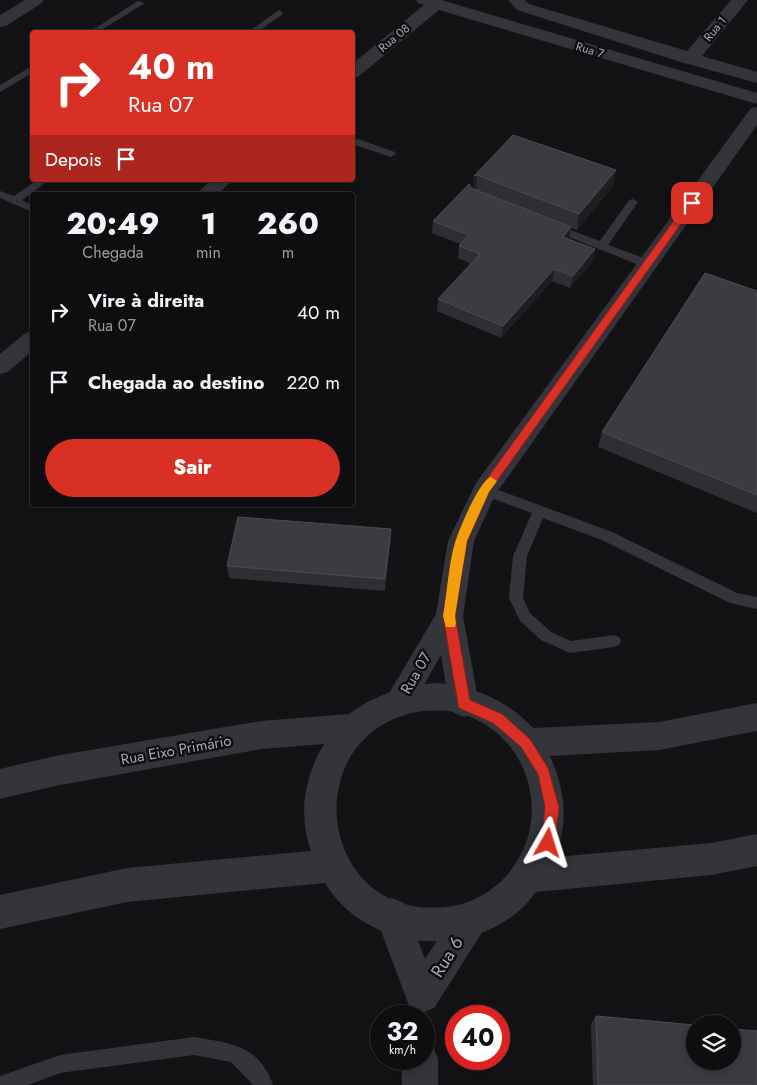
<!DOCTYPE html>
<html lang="pt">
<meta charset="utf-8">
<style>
body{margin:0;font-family:Jost,sans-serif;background:#1c1c1e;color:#f1f3f6;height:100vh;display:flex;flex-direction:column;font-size:19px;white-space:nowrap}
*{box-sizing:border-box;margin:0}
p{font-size:16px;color:#9b9c9f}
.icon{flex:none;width:28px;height:28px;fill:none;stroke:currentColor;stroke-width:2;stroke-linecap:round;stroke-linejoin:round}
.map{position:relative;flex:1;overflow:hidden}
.drawer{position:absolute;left:30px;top:192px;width:325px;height:315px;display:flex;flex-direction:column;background:#0e0e10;border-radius:5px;box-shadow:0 2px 12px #0003,0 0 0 1px #2e2e30}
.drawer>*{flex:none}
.hud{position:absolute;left:30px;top:30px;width:325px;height:152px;border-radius:5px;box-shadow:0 2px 12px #0003,0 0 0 1px #2e2e30;background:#d93025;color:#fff;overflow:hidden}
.fabs{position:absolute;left:686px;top:1015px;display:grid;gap:10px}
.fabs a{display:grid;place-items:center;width:55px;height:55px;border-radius:50%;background:#0e0e10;box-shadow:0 2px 12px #0003,0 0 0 1px #2e2e30;font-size:25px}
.speed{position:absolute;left:370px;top:1005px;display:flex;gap:10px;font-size:25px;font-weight:700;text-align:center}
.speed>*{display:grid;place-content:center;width:65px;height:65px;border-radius:50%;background:#0e0e10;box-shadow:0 2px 12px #0003,0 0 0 1px #2e2e30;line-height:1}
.speed small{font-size:12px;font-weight:400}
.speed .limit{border:8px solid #d22;background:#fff;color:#111}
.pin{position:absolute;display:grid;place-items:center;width:42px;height:42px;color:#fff;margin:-21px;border-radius:10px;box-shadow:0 2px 8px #0006}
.me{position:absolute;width:55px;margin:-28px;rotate:6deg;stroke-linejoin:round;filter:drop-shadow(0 0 4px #0008)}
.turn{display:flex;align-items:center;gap:18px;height:105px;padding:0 15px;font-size:22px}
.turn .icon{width:65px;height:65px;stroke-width:2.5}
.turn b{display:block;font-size:35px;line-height:42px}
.then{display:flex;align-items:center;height:48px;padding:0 15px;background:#0003;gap:10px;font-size:19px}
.eta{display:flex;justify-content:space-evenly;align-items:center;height:85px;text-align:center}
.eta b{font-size:30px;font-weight:800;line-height:35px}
.button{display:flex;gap:10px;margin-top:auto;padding:10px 15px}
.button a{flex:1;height:58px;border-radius:30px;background:#d93025;color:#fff;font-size:20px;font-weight:800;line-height:58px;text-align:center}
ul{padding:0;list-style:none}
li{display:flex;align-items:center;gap:15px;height:70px;padding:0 15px}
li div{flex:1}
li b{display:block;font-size:19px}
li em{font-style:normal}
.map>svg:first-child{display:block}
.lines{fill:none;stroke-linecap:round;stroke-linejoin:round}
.service{fill:#34353a;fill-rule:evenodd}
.minor{fill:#34353a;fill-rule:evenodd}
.tertiary{fill:#34353a;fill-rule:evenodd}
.wall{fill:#2f2f33}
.shaded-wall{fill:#1e1e21}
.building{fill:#3b3c41;stroke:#4c4d53}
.route{fill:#d93025;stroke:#8d1f18}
.slow{fill:#f59e0b}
.labels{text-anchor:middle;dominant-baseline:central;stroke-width:5;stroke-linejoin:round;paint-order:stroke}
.far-street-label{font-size:12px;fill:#a4a9b6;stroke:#0e0e10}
.street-label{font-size:15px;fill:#a4a9b6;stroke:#0e0e10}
.near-street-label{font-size:18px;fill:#a4a9b6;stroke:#0e0e10}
</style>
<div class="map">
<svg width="757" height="1085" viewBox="0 0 757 1085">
<rect width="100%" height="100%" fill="#131315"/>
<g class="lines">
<path class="service" d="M 138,1 L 145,3 L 98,32 L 89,32 Z
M 279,10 L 283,13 L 282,15 L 257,32 L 248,32 Z
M 32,66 L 32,73 L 0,92 L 0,85 Z
M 352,137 L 395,152 L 396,154 L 391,157 L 352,144 Z
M 37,180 L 49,180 L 22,200 L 32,205 L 32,212 L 0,198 L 0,191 L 14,196 Z
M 633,199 L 638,202 L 608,245 L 652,261 L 654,264 L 652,267 L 644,267 L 549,229 L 548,227 L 549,225 L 557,225 L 600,241 L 629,200 Z
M 485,485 L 612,532 L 737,593 L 757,597 L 757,609 L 730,603 L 602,540 L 543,518 L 527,556 L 523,598 L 530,613 L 551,632 L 571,641 L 614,635 L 619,637 L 621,641 L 619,645 L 614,647 L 570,653 L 541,640 L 520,621 L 509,598 L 513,556 L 532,513 L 480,494 L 478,490 L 480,486 Z
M 194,1037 C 230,1043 259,1045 273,1085 L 253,1085 L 231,1062 L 194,1055 L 60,1073 L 28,1085 L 0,1085 L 0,1076 L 60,1055 Z"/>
<path class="minor" d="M 25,0 L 44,0 L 42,3 L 6,26 L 0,27 L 0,15 Z
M 416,0 L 441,0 L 757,93 L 757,104 L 439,10 L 358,77 L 352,78 L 352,64 L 424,5 L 418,3 Z
M 508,0 L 525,0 L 529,4 L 687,51 L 731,0 L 748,0 L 702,56 L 757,72 L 757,83 L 684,63 L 517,10 Z
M 757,107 L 757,125 L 495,495 L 474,541 L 463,616 L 479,704 L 474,713 L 464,717 L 454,713 L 449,704 L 441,655 L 408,713 L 398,717 L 388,713 L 383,704 L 388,695 L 436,614 L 448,541 L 476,483 L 751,108 Z
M 211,180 L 233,180 L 217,195 L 195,195 Z
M 32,331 L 32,351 L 8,372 L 0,374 L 0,354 L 24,334 Z
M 392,898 L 404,903 L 425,959 L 459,907 L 471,902 L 483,907 L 488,919 L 483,931 L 434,1008 L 422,1013 L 410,1008 L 375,915 L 380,903 Z
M 424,1043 L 433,1046 L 438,1059 L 438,1085 L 402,1085 L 402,1059 L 424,1059 Z"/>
<path class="tertiary" d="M 434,683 C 472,685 507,700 533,728 L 659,722 L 757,703 L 757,731 L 659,750 L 550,756 C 565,789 569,823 555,857 L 711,843 L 757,834 L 757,866 L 711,875 L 536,892 C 486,961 370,957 325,883 L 127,902 L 0,929 L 0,895 L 127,868 L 311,851 C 298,815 304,777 324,744 L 261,749 L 55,786 L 0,799 L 0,769 L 55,756 L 261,721 L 349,714 L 369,701 L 390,692 L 412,686 ZM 423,711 C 438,710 453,710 468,716 C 537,742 554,834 499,883 C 483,897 466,905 445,907 C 316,920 294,730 423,711 Z"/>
</g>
<path class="wall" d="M 616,170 L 613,186 L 577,230 L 571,228 L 569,239 L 595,249 L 593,261 L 570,288 L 552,281 L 501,338 L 437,311 L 438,299 L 471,264 L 458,258 L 459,246 L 460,244 L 432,233 L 433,221 L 471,188 L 473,188 L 474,176 Z
M 757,291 L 757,513 L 598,447 L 602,432 Z
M 391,529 L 391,541 L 385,591 L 229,578 L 227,566 Z
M 596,1016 L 757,1085 L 593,1085 L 591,1024 Z"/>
<path class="shaded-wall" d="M 616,170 L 613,186 L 577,230 L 579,214 Z
M 477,175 L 476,191 L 472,192 L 474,176 Z
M 571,227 L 569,239 L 563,237 Z
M 595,249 L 593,261 L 570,288 L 573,276 Z
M 554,269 L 552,281 L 501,338 L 503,326 Z
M 391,529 L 391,541 L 385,591 L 385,579 Z"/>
<path class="building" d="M 513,135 L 616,170 L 579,214 L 477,175 L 474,176 Z
M 469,184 L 471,188 L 571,227 L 563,237 L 595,249 L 573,276 L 554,269 L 503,326 L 438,299 L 480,254 L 459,246 L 469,235 L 433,221 Z
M 705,273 L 757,291 L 757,495 L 602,432 Z
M 238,517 L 391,529 L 385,579 L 227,566 Z
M 596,1016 L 695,1025 L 695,1061 L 732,1061 L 732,1029 L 757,1031 L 757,1085 L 598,1085 Z"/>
<path class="route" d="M 688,201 L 696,203 L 489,492 L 467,541 L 455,616 L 470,700 L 502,714 L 530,739 L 548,768 L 559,807 L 555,843 L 553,848 L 548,850 L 543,848 L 541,843 L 545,807 L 538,774 L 521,747 L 493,723 L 459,708 L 458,704 L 443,616 L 455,541 L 481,487 Z"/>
<path class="slow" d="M 491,477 L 497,481 L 489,492 L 467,541 L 455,616 L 456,623 L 455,627 L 446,627 L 443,616 C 447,595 449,559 456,540 C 460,527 480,480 491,477 Z"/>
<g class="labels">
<g class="far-street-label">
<text transform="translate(715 29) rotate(-50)">Rua 1</text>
<text transform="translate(394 38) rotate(-40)">Rua 08</text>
<text transform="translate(590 50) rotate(17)">Rua 7</text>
</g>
<g class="street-label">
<text transform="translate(416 673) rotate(-60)">Rua 07</text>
<text transform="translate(176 750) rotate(-10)">Rua Eixo Primário</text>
</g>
<g class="near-street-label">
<text transform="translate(447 957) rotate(-58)">Rua 6</text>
</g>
</g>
</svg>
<div class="fabs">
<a><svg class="icon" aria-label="layers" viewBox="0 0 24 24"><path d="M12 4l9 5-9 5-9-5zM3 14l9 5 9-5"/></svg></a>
</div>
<div class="speed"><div>32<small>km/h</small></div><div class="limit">40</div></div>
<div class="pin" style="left:692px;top:203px;background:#d93025"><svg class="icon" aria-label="arrive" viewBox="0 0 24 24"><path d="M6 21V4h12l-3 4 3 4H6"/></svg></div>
<svg class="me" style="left:548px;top:843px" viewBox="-20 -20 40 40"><path d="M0-17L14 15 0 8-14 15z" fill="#d93025" stroke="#fff" stroke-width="4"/></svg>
<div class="hud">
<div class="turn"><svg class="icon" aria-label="right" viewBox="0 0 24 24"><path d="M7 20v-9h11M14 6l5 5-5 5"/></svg><div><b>40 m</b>Rua 07</div></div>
<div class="then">Depois<svg class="icon" aria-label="arrive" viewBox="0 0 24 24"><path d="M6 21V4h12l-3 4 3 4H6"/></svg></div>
</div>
<section class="drawer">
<div class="eta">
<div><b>20:49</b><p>Chegada</p></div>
<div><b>1</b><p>min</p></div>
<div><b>260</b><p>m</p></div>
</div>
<ul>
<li><svg class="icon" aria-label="right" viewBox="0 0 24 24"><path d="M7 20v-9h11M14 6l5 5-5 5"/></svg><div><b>Vire à direita</b><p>Rua 07</p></div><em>40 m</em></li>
<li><svg class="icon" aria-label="arrive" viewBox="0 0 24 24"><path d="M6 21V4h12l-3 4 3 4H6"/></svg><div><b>Chegada ao destino</b></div><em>220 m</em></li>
</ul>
<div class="button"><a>Sair</a></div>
</section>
</div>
